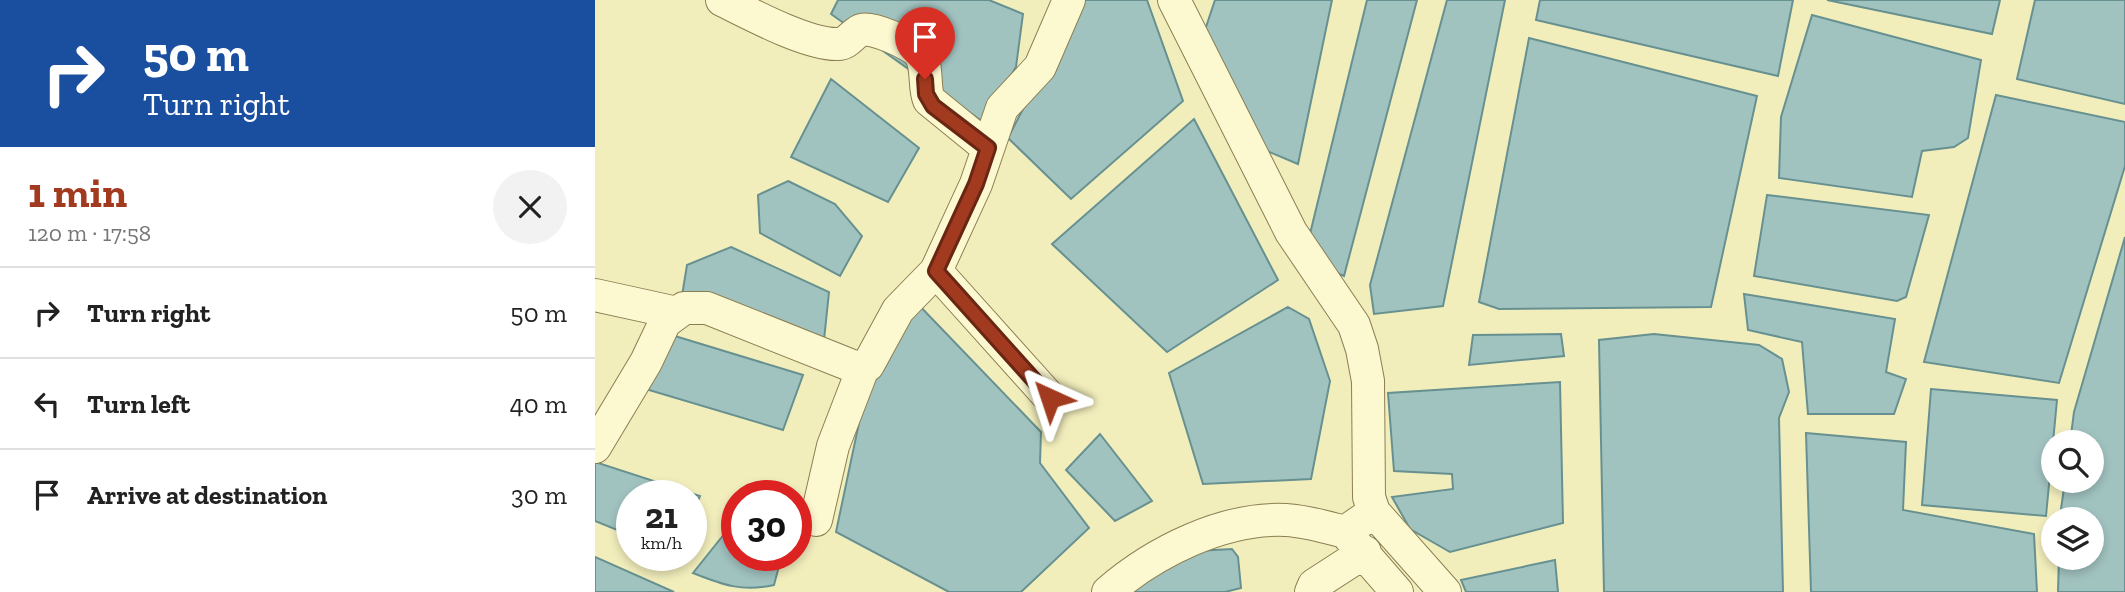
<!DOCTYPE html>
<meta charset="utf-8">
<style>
body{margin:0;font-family:"Zilla Slab",serif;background:#f2f2f2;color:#222;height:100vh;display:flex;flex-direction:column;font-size:26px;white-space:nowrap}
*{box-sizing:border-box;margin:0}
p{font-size:23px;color:#767676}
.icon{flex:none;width:38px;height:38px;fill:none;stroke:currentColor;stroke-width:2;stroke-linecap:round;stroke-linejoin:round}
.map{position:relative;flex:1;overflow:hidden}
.drawer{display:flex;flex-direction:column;background:#fff;width:595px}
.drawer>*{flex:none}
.guide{background:#1a4fa0;color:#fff;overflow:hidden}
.tools{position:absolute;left:1446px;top:430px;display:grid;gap:14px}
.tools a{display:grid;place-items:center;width:63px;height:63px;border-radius:50%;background:#fff;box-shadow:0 4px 10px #0003;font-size:35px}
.speed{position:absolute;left:21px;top:480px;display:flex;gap:14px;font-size:35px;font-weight:700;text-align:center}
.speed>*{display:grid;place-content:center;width:91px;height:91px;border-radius:50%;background:#fff;box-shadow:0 4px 10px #0003;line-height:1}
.speed small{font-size:18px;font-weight:400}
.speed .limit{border:10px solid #d22;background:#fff;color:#111}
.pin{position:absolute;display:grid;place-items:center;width:60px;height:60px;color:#fff;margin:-72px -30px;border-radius:50% 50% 50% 0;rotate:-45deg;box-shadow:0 0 7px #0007}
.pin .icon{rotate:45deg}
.me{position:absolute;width:77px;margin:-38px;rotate:318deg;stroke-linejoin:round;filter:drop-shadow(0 0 5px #0008)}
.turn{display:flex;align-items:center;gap:24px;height:147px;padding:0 28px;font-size:32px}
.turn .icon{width:91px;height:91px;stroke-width:2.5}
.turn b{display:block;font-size:49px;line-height:60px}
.round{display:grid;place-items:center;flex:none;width:74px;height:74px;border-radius:37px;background:#f2f2f2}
.head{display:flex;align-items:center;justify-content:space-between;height:119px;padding:0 28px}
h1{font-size:42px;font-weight:800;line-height:52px;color:#a13a1e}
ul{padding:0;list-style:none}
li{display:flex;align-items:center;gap:21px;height:91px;padding:0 28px;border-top:2px solid #e0e0e0}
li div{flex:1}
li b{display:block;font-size:26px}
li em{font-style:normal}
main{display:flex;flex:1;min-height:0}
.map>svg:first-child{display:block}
.water{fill:#a1c3c0;stroke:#679190;stroke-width:2}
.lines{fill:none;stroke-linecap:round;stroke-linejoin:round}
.minor-casing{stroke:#8c7e54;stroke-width:34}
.minor{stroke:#fcf9d0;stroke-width:32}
.route-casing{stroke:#692614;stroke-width:18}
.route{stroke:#a13a1e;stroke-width:12}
</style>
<main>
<section class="drawer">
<div class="guide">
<div class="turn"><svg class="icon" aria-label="right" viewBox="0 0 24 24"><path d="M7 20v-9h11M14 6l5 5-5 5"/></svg><div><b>50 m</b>Turn right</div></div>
</div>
<div class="head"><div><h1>1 min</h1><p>120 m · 17:58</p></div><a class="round"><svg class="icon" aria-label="close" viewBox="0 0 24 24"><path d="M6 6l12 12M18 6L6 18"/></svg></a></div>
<ul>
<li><svg class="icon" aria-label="right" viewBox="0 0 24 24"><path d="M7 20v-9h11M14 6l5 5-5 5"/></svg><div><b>Turn right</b></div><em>50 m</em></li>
<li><svg class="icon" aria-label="left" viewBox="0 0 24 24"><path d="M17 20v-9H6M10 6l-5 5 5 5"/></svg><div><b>Turn left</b></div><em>40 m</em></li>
<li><svg class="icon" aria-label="arrive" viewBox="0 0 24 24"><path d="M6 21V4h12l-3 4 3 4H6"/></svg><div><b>Arrive at destination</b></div><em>30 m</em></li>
</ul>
</section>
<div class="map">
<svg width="1530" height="592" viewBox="0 0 1530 592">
<rect width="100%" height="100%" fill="#f2eebc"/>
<path class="water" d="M 243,0 L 394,0 L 428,14 L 421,67 L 388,122 L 236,14 Z
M 484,0 L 552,0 L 588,101 L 476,199 L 413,138 Z
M 620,0 L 737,0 L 703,164 L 660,146 L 610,30 Z
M 772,0 L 822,0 L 749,276 L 728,267 L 714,238 Z
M 852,0 L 910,0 L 848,306 L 779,314 L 775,285 Z
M 945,0 L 1198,0 L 1183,76 L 941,20 Z
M 1232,0 L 1405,0 L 1397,34 Z
M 1440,0 L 1530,0 L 1530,104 L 1422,79 Z
M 1217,15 L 1386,60 L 1373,138 L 1359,147 L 1327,151 L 1317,197 L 1184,178 L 1186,117 Z
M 934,38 L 1162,96 L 1116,307 L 904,309 L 884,302 Z
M 236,79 L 324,148 L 293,202 L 196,157 Z
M 1401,95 L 1530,122 L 1530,166 L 1464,383 L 1329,362 Z
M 599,119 L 683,280 L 572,352 L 457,244 Z
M 193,181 L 240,204 L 267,236 L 245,276 L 165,233 L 163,195 Z
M 1172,195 L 1334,215 L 1311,297 L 1302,301 L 1159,276 Z
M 1530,237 L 1530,592 L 1463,592 L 1464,558 L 1496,558 L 1496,520 L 1465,520 L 1465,516 L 1470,481 L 1496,481 L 1496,443 L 1475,443 L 1479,412 Z
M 136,247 L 234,292 L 227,359 L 85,308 L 92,265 Z
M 1149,294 L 1300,319 L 1291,372 L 1311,379 L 1299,414 L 1213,414 L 1207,342 L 1153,330 Z
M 319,300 L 446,432 L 445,463 L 494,528 L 426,592 L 354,592 L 241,532 L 280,347 Z
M 693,307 L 714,319 L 735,381 L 716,479 L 608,484 L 574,373 Z
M 70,333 L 208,375 L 188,430 L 54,390 L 54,368 Z
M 966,334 L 969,356 L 874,365 L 878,335 Z
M 1059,334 L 1164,345 L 1187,359 L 1194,392 L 1184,418 L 1188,592 L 1009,592 L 1004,340 Z
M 965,382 L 968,523 L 855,552 L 815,529 L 797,497 L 858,489 L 857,474 L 799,471 L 793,393 Z
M 1336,389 L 1462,400 L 1451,516 L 1327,505 Z
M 1211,433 L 1311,442 L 1308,510 L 1439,534 L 1442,592 L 1216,592 Z
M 505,434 L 557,501 L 520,521 L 471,470 Z
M 0,462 L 105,496 L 96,516 L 96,495 L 37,495 L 37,536 L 0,521 Z
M 142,518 L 142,555 L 187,555 L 179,585 C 147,592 128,585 98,573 Z
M 637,549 L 643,557 L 646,588 L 630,592 L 523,592 L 601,551 Z
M 0,557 L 79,592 L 0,592 Z
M 960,560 L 963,592 L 871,592 L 866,580 Z"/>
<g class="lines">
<defs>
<path id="minor" d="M 127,0 C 155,14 213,45 243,44 C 253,44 257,34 266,30 C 276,26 317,44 324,53 C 334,66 328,86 334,100 L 393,148
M 579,0 L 696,232 L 759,325 L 767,349 L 773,381 L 774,497 L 779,512 L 850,592
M 341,271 L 455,398
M 0,295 L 82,313
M 0,447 L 51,362 L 70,322 L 89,308 L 112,308 L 260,367 L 273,365 L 303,310 L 341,271 L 381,184 L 407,108 L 445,67 L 474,0
M 221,520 L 238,446 L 268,368
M 750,532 L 802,592
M 513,592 C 559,552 629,517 691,520 C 711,521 731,527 750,532 L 779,512
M 716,592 L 719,585 L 770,552"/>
</defs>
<use href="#minor" class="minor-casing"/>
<use href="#minor" class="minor"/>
</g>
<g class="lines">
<defs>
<path id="route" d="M 330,79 L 331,94 L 338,106 L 393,148 L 381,184 L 341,271 L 455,398"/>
</defs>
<use href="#route" class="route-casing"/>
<use href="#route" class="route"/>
</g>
</svg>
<div class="tools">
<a><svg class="icon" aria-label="search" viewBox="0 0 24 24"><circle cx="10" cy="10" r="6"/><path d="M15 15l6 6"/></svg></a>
<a><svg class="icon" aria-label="layers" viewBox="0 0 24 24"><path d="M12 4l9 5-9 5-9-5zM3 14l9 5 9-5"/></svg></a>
</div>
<div class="speed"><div>21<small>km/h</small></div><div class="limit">30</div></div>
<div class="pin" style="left:330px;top:79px;background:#d93025"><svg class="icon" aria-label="arrive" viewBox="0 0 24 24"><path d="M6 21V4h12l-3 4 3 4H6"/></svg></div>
<svg class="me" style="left:455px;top:398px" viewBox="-20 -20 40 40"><path d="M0-17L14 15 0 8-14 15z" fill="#a13a1e" stroke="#fff" stroke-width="4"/></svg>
</div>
</main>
